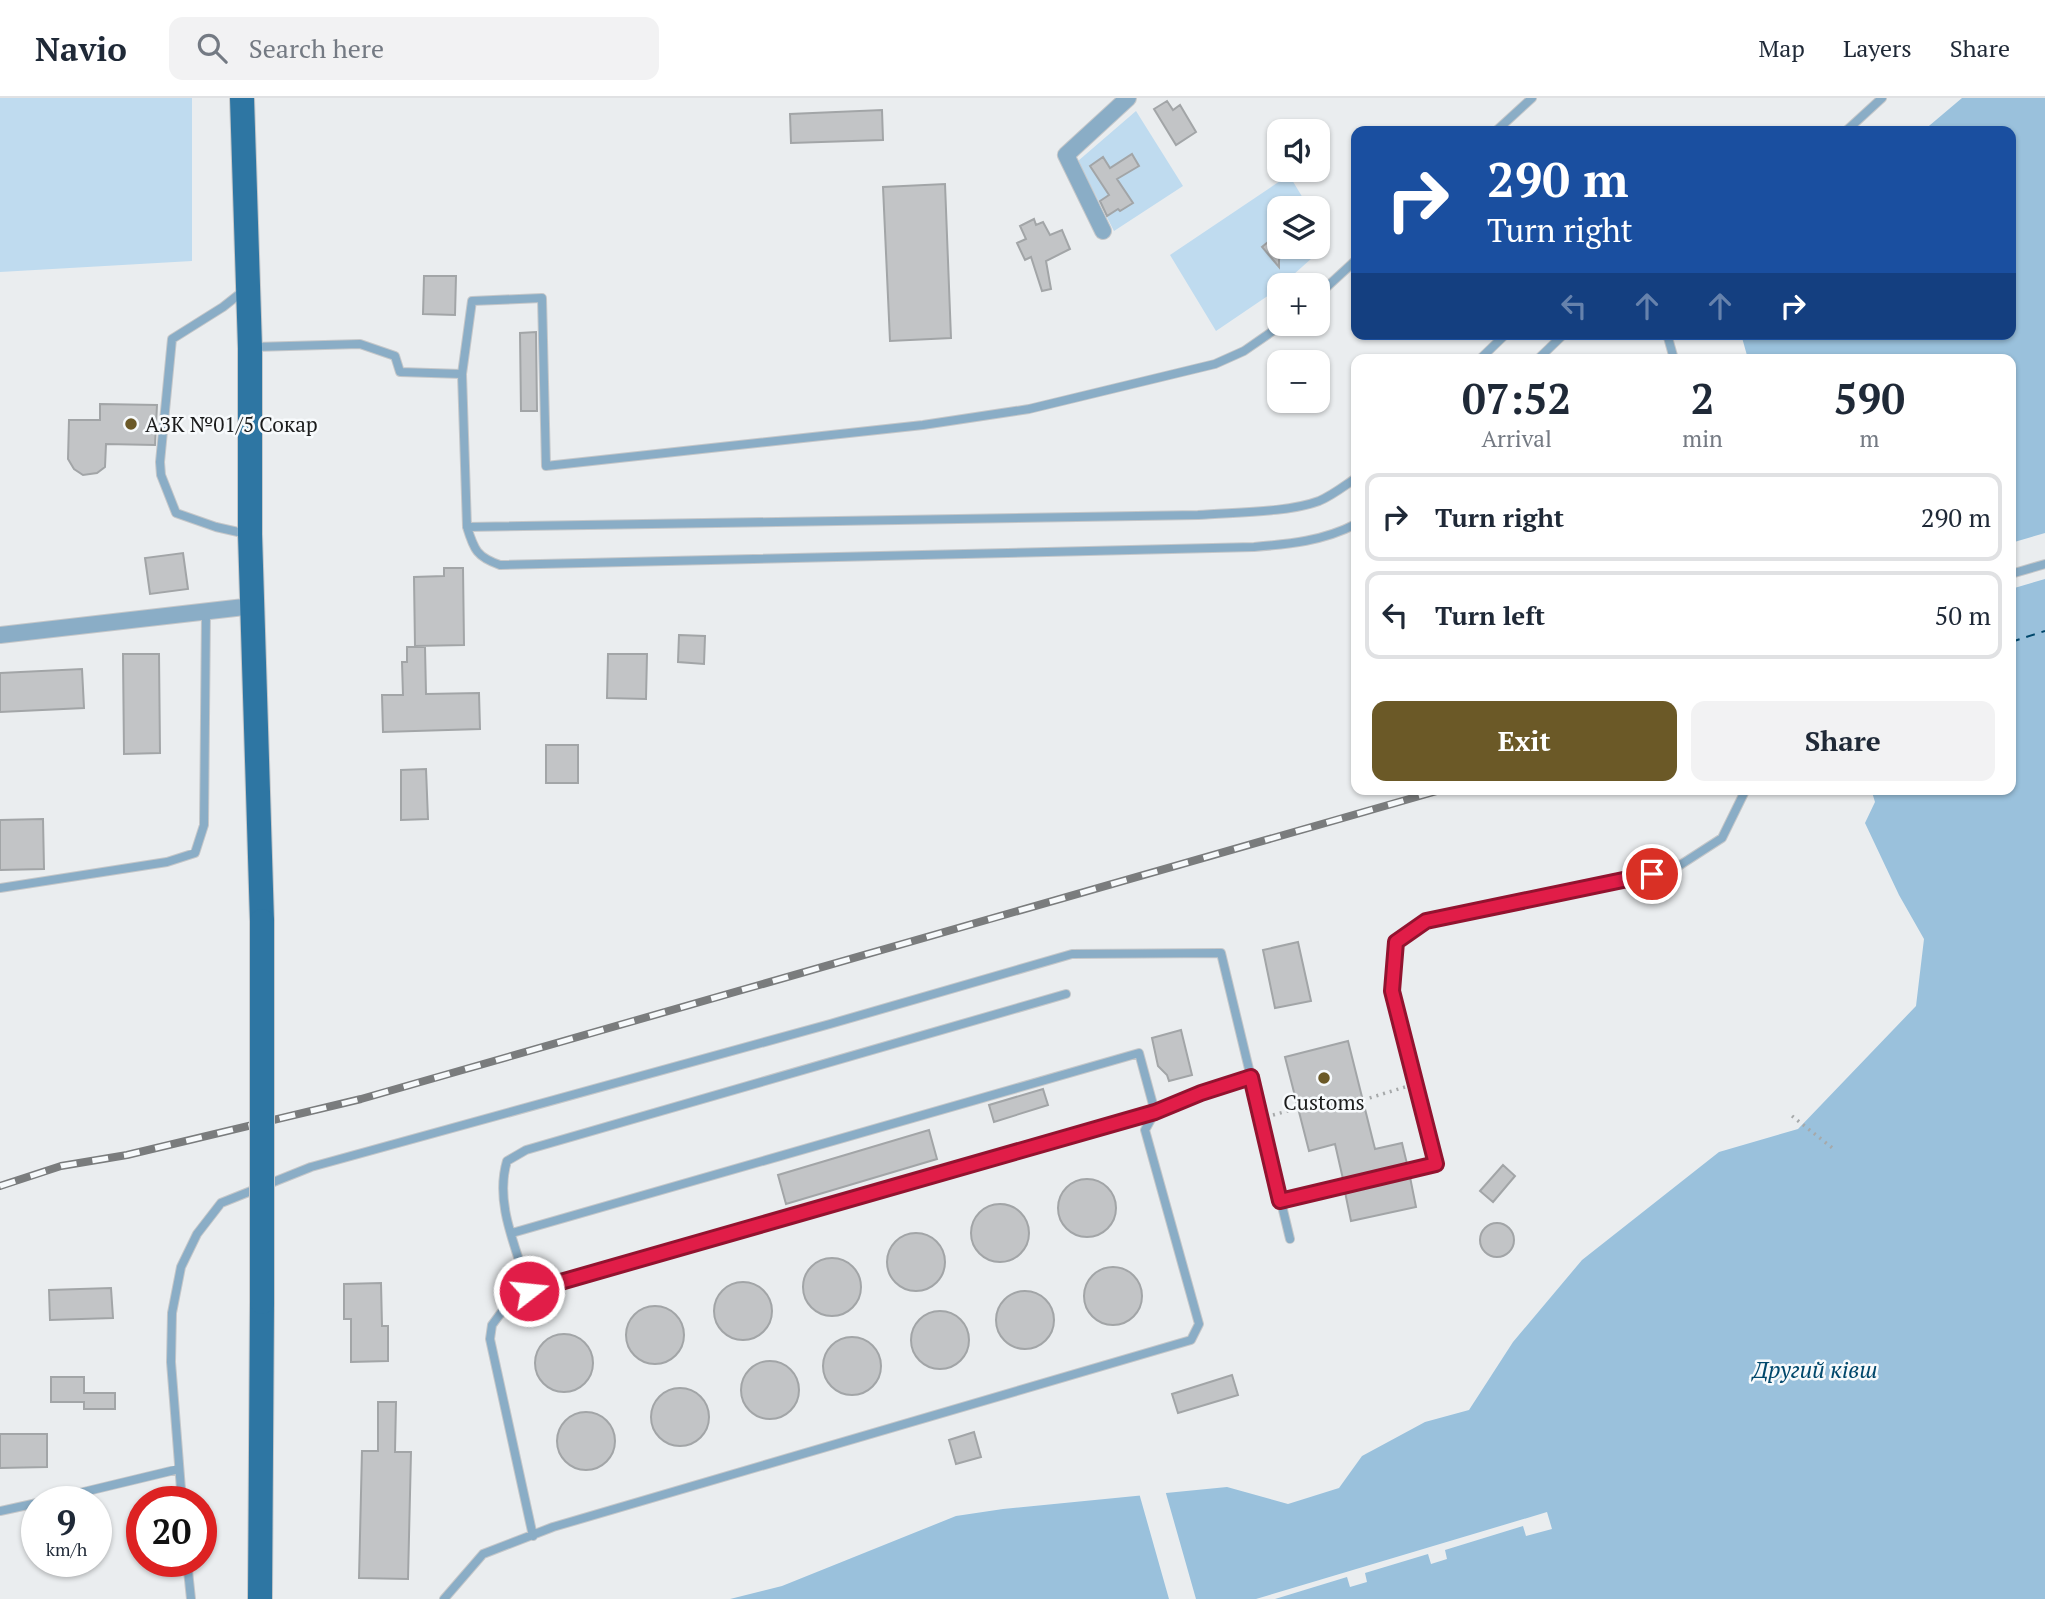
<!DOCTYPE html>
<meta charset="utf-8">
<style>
body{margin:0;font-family:"PT Serif",serif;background:#f2f2f3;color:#1f2937;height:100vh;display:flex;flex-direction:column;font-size:26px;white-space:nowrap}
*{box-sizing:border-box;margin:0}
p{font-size:23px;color:#747a83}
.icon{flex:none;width:38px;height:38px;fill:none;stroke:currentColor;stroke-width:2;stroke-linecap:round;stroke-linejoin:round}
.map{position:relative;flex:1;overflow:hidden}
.side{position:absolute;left:1351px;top:256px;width:665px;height:441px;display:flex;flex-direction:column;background:#fff;border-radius:14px;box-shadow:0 2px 5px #0004}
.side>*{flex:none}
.guide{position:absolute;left:1351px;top:28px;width:665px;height:214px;border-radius:14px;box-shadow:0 2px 5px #0004;background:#1a4fa0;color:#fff;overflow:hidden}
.tools{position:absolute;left:1267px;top:21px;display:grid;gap:14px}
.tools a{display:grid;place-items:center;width:63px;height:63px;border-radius:14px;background:#fff;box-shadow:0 2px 5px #0004;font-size:35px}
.speed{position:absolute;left:21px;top:1388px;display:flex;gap:14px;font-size:35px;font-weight:700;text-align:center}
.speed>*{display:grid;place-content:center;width:91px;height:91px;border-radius:50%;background:#fff;box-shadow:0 2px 5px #0004;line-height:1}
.speed small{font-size:18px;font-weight:400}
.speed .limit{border:10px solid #d22;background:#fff;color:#111}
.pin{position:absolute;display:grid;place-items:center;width:60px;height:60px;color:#fff;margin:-30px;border:4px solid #fff;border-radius:50%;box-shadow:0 2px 7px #0007}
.me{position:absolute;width:77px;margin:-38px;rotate:74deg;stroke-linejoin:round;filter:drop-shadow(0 0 5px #0008)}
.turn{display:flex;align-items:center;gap:24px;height:147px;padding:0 21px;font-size:32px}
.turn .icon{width:91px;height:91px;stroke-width:2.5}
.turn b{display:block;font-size:49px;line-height:60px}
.lanes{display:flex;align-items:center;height:66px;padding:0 21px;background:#0003;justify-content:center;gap:35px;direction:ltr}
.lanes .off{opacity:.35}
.eta{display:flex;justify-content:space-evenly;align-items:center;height:119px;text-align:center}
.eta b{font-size:42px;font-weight:800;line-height:49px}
.action{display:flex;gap:14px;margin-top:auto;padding:14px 21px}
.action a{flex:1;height:80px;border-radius:14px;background:#6b5927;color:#fff;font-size:28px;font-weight:800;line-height:80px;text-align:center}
.action a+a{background:#f2f2f3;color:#1f2937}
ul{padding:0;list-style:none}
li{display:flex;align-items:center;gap:21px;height:88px;margin:0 14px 10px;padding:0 7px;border:4px solid #e0e1e3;border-radius:14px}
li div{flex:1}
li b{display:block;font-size:26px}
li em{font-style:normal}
header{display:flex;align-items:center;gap:42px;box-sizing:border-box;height:98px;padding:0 35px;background:#fff;border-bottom:2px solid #e0e1e3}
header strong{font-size:33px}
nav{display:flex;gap:38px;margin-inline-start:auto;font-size:24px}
.search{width:490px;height:63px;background:#f2f2f3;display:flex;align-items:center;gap:18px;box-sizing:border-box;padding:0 24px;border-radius:14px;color:#747a83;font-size:26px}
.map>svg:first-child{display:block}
.green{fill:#bfdbef}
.water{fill:#9ac1dc}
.pier{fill:#eaedef}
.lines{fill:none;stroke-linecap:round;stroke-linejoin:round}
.ferry{stroke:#00486c;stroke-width:2;stroke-dasharray:9 7;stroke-linecap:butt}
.building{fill:#c2c4c6;stroke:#a2a5a7;stroke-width:2}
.service-casing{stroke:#c5c7c9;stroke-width:10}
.minor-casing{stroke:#c5c7c9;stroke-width:18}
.primary-casing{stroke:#c5c7c9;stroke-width:26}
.path{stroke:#a6a9aa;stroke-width:3.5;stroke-dasharray:2 5;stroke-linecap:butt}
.service{stroke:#8aadc6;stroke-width:8}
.minor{stroke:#8aadc6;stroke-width:16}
.primary{stroke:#2e76a3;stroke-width:24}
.rail-casing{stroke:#7a7c7d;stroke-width:8}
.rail{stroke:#f7fafc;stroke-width:5;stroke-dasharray:16;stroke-linecap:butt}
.primary-bridge-casing{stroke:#c5c7c9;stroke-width:26;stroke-linecap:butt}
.primary-bridge{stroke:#2e76a3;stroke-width:24}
.route-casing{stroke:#92132f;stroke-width:18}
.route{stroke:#e11d48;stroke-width:12}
.poi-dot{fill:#6b5927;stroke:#f7fafc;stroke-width:2.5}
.labels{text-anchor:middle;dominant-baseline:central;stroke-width:5;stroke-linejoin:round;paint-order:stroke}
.poi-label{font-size:21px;fill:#1b1c1c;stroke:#f7fafc;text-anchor:start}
.water-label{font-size:23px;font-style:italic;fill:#00486c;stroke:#f7fafc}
</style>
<header>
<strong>Navio</strong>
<div class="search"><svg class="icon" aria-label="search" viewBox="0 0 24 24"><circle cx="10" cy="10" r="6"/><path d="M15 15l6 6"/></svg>Search here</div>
<nav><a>Map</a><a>Layers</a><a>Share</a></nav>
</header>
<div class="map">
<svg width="2045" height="1501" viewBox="0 0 2045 1501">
<rect width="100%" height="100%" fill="#eaedef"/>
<path class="green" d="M 0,0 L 192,0 L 192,163 L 0,174 Z
M 1136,13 L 1183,88 L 1114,133 L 1078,63 Z
M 1289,77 L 1309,110 L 1279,110 L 1279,149 L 1318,149 L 1318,124 L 1330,144 L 1275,193 L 1216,233 L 1170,157 Z"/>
<path class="water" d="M 1962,0 L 2045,0 L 2045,435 L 2011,445 L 2011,261 L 1748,261 L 1741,236 L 2011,236 L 2011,33 L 1923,33 Z
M 2045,481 L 2045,1501 L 730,1501 L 782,1488 L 956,1418 L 1003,1411 L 1227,1389 L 1288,1406 L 1339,1390 L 1362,1358 L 1425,1324 L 1469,1312 L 1513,1244 L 1582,1162 L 1719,1054 L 1798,1031 L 1916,908 L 1924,841 L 1899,797 L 1865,725 L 1875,704 L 1871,691 L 2011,691 L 2011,491 Z"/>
<path class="pier" d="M 1165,1392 L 1196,1501 L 1169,1501 L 1139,1395 Z
M 1547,1414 L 1552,1431 L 1526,1438 L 1523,1428 L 1445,1452 L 1447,1461 L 1431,1466 L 1428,1456 L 1365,1475 L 1367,1484 L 1350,1489 L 1347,1479 L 1275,1501 L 1256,1501 Z"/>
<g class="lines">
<path class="ferry" d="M 2011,544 L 2045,533"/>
</g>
<path class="building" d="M 1167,3 L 1173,12 L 1180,7 L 1196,34 L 1176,47 L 1154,11 Z
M 882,12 L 883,42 L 791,45 L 790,16 Z
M 1132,56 L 1139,68 L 1117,81 L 1133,105 L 1120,113 L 1118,111 L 1107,118 L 1100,103 L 1109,97 L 1090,68 L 1103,59 L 1110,70 Z
M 945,86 L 951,240 L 890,243 L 883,89 Z
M 1034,121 L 1036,127 L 1043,124 L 1050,137 L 1062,132 L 1070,151 L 1046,163 L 1051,191 L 1042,193 L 1031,159 L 1025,162 L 1017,145 L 1026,141 L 1020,128 Z
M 1279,135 L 1279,149 L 1294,149 L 1279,161 L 1279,169 L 1262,149 Z
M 424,178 L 456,178 L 455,217 L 423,216 Z
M 536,234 L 537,313 L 521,313 L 520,235 Z
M 100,306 L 157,307 L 155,347 L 106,346 L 105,369 L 97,375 L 83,377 L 74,371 L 68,361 L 69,322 L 100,322 Z
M 183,455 L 188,491 L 150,496 L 145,460 Z
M 444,470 L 463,470 L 464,547 L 415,548 L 414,479 L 444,478 Z
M 679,537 L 705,538 L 704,566 L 678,564 Z
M 407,549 L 425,549 L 426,596 L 479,595 L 480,631 L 383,634 L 382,597 L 403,597 L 402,564 L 407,564 Z
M 123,556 L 159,556 L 160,655 L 124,656 Z
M 608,556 L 647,556 L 646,601 L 607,600 Z
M 82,571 L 84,610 L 0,614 L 0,575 Z
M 546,647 L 578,647 L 578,685 L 546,685 Z
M 426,671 L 428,721 L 401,722 L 401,672 Z
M 43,721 L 44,771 L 0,772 L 0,722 Z
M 1298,844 L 1311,903 L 1275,910 L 1263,852 Z
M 1181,932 L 1192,977 L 1169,983 L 1167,977 L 1158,968 L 1152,940 Z
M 1348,943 L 1375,1051 L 1402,1045 L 1407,1066 L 1343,1081 L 1335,1046 L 1309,1053 L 1285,959 Z
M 1043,991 L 1048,1007 L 994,1024 L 989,1007 Z
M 929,1032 L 937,1061 L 786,1106 L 778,1077 Z
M 1503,1067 L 1515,1078 L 1493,1104 L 1480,1093 Z
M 1410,1079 L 1416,1109 L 1351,1123 L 1345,1094 Z
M1058 1110a29 29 0 1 1 58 0a29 29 0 1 1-58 0Z
M971 1135a29 29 0 1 1 58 0a29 29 0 1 1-58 0Z
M1480 1142a17 17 0 1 1 34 0a17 17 0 1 1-34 0Z
M887 1164a29 29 0 1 1 58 0a29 29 0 1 1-58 0Z
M803 1189a29 29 0 1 1 58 0a29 29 0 1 1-58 0Z
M1084 1198a29 29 0 1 1 58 0a29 29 0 1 1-58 0Z
M714 1213a29 29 0 1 1 58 0a29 29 0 1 1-58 0Z
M 381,1185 L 382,1228 L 388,1228 L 388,1263 L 351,1264 L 351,1221 L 344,1221 L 344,1186 Z
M 111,1190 L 113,1220 L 50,1222 L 49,1192 Z
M996 1222a29 29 0 1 1 58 0a29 29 0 1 1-58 0Z
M626 1237a29 29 0 1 1 58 0a29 29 0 1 1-58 0Z
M911 1242a29 29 0 1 1 58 0a29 29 0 1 1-58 0Z
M535 1265a29 29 0 1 1 58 0a29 29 0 1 1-58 0Z
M823 1268a29 29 0 1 1 58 0a29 29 0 1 1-58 0Z
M741 1292a29 29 0 1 1 58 0a29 29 0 1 1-58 0Z
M 1232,1277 L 1238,1297 L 1178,1315 L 1172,1296 Z
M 51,1279 L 84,1279 L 84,1295 L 115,1295 L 115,1311 L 84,1311 L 84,1304 L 51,1304 Z
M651 1319a29 29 0 1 1 58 0a29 29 0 1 1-58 0Z
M 378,1304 L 396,1304 L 395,1354 L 411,1354 L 408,1481 L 359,1480 L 362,1353 L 378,1353 Z
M557 1343a29 29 0 1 1 58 0a29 29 0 1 1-58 0Z
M 974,1334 L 981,1359 L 956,1366 L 949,1342 Z
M 0,1336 L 47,1336 L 47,1369 L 0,1370 Z"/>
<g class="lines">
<defs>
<path id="service" d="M 1496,33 L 1532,0
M 1846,33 L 1882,0
M 242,194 L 223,209 L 172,241 L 160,364 L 161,377 L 176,415 L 216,429 L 247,436
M 1318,197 L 1356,162
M 1283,226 L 1244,253 L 1215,266 L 1029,311 L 923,327 L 546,368 L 542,200 L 472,203 L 462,276 L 467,429 C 474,452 477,459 500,467 L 1254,449 C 1290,446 1323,443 1356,426
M 1667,236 L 1674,261
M 252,249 L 360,246 L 395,258 L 400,274 L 462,276
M 1480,261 L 1506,236
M 1538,261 L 1564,236
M 467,429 L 1198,417 C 1233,414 1287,415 1319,403 C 1333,397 1344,388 1356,380
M 2011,476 L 2045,466
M 0,790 L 167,764 L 195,755 L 204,727 L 206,513
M 1280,1103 L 1436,1066 L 1392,893 L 1396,844 L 1426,823 L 1674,771 L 1722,740 L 1746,691
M 512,1135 L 1139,955 L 1155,1014 L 514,1197 L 492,1227 L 490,1241 L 533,1438
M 529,1193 C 517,1151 494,1106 507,1063 L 526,1052 L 1066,896
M 42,1404 L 179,1371
M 182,1404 L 171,1264 L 172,1215 L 181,1169 L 197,1136 L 221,1105 L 311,1069 L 830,926 L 1072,856 L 1221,855 L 1290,1141
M 0,1413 L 37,1405
M 187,1463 L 191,1501
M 444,1501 L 483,1456 L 553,1429 L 1191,1242 L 1199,1226 L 1145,1032 L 1155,1014 L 1201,995 L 1251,979"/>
<path id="minor" d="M 1103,133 L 1066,57 L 1128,0
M 0,537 L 253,508"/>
<path id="primary" d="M 242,0 L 250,250 L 250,436 L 262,823
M 260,1501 L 262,1204"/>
</defs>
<use href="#service" class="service-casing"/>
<use href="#minor" class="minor-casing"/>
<use href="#primary" class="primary-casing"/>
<path class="path" d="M 1363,1002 L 1405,989
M 1273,1017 L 1298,1010
M 1792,1018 L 1835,1052"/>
<use href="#service" class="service"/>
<use href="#minor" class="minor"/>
<use href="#primary" class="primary"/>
<defs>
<path id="rail" d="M 0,1088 L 61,1068 L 127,1057 L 361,1001 L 1444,691"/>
</defs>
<use href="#rail" class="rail-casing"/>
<use href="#rail" class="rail"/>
<defs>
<path id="primary-bridge" d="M 262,823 L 262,1204"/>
</defs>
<use href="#primary-bridge" class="primary-bridge-casing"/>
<use href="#primary-bridge" class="primary-bridge"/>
</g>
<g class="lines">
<defs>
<path id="route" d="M 529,1193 L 1155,1014 L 1201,995 L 1251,979 L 1280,1103 L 1436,1066 L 1392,893 L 1396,844 L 1426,823 L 1652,776"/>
</defs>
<use href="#route" class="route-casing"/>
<use href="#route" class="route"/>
</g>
<g class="poi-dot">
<circle cx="131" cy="326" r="7"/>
<circle cx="1324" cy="980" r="7"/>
</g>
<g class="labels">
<g class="poi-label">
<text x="145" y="326">АЗК №01/5 Сокар</text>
<text x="1324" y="1004" text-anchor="middle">Customs</text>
</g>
<g class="water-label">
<text x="1815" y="1271">Другий ківш</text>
</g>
</g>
</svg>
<div class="tools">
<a><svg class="icon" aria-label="sound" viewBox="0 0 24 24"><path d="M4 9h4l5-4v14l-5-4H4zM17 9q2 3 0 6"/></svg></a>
<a><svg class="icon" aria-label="layers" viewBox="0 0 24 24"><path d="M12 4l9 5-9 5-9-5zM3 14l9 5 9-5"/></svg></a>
<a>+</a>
<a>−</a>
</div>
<div class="speed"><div>9<small>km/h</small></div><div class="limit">20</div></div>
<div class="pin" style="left:1652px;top:776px;background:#d93025"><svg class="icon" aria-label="arrive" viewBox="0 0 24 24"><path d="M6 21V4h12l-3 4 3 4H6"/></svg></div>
<svg class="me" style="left:529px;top:1193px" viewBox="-20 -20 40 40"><circle r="17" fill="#e11d48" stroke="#fff" stroke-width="3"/><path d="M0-11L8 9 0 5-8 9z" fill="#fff"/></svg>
<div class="guide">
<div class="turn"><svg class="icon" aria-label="right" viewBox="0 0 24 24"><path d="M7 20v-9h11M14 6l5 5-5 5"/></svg><div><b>290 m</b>Turn right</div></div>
<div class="lanes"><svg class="icon off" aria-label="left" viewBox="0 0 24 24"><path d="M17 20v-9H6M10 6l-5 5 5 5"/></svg><svg class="icon off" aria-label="ahead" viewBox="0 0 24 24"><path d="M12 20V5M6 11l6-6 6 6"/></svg><svg class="icon off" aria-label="ahead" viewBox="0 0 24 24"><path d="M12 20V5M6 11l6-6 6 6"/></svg><svg class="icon" aria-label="right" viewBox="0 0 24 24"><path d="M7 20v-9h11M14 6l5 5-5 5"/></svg></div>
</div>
<section class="side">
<div class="eta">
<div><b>07:52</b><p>Arrival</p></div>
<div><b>2</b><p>min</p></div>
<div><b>590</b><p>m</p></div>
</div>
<ul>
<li><svg class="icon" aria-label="right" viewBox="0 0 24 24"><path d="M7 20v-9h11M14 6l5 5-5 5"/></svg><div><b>Turn right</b></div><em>290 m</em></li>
<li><svg class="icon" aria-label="left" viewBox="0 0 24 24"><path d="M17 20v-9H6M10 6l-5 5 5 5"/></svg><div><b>Turn left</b></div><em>50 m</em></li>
</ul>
<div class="action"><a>Exit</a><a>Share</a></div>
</section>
</div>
